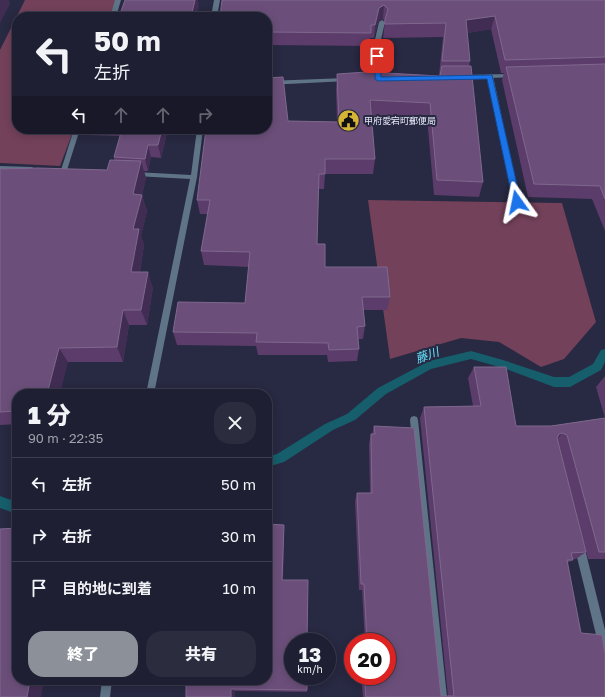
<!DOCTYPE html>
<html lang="ja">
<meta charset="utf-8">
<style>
body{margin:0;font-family:"Golos Text","Noto Sans JP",sans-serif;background:#2b2c3e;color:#f1f3f6;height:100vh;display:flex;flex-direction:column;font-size:15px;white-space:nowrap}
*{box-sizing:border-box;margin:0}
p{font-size:13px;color:#a1a2ac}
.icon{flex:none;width:22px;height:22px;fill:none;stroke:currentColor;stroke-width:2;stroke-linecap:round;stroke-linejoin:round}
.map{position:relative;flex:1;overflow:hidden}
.drawer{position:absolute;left:12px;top:389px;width:260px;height:296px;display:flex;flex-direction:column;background:#1e1f32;border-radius:16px;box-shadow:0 2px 10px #0003,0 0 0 1px #3c3d4d}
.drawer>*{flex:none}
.guide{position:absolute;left:12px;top:12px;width:260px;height:122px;border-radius:16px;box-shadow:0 2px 10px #0003,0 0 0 1px #3c3d4d;background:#1e1f32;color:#f1f3f6;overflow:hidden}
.speed{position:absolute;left:284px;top:633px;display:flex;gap:8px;font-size:20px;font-weight:700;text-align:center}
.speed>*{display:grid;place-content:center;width:52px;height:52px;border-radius:50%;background:#1e1f32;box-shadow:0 2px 10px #0003,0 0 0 1px #3c3d4d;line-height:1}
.speed small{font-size:10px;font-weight:400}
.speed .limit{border:6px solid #d22;background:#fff;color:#111}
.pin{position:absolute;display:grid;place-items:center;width:34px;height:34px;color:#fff;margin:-17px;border-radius:8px;box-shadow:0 2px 6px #0006}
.me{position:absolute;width:44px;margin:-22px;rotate:348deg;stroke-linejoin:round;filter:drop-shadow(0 0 3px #0008)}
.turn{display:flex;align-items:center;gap:14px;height:84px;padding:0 16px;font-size:18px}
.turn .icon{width:52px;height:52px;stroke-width:2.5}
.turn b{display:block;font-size:28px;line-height:34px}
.lanes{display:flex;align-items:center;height:38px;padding:0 16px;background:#0003;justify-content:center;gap:20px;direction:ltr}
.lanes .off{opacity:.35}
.round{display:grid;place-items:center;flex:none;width:42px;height:42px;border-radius:16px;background:#2b2c3e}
.overview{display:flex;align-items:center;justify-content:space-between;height:68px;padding:0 16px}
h1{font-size:24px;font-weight:800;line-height:30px}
.action{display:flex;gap:8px;margin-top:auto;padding:8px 16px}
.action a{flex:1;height:46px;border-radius:16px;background:#8c9099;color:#fff;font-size:16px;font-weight:800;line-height:46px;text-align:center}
.action a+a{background:#2b2c3e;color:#f1f3f6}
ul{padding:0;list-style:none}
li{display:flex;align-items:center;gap:12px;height:52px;padding:0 16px;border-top:1px solid #3c3d4d}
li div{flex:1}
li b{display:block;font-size:15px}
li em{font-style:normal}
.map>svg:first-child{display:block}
.green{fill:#73415a}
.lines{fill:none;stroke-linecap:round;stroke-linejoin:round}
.stream{fill:#165e6b;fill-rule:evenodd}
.lane{fill:#5f7487;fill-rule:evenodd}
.street{fill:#5f7487;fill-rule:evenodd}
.wall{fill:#5c3c6a}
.shaded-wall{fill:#412d53}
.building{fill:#6b4f7a;stroke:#7f688e}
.route{fill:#1a73e8;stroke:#114b97}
.labels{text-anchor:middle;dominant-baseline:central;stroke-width:4;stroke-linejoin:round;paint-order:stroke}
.far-poi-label{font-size:9px;fill:#eaecfd;stroke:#282942;text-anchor:start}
.water-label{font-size:12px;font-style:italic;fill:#65e6fe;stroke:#282942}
</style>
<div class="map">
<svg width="605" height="697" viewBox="0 0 605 697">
<rect width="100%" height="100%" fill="#282942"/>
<path class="green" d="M 25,0 L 118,0 L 113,17 L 17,17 L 17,129 L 74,129 L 60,166 L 0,163 L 0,50 Z
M 368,200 L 562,203 L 596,322 L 564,359 L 541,367 L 499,342 L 461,338 L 390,359 Z"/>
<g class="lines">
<path class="stream" d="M 605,349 L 605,362 L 601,370 L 570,387 L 554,387 L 503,368 L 471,359 L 431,369 L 386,394 L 355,420 L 333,430 L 284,462 L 267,467 L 267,457 L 277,454 L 325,424 L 347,414 L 378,388 L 429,361 L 471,351 L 503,360 L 554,377 L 569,377 L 593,364 L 601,350 Z
M 0,496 L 17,502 L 17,514 L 0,508 Z"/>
<path class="lane" d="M 115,0 L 121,0 L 116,17 L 110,17 Z
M 214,0 L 220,0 L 217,17 L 211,17 Z
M 382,20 L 385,22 L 380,44 L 381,79 L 378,81 L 375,79 L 374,44 L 379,22 Z
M 490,74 L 493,76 L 520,202 L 517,204 L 514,202 L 487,76 Z
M 74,129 L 80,129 L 67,170 L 64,172 L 61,170 Z
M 414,416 L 417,417 L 418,420 L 447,697 L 437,697 L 410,420 L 411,417 Z
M 579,540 L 582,542 L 584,545 L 605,630 L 605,656 L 601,655 L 600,651 L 574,545 L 576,542 Z"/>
<path class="street" d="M 514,74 L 516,75 L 516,77 L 462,79 L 459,77 L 462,75 Z
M 346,78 L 348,79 L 348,81 L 267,85 L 267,81 Z
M 197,129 L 203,129 L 197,177 L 154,394 L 146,394 L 190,179 L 135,176 L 132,174 L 135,172 L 191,175 Z
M 0,166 L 32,167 L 35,169 L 32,171 L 0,170 Z
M 102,680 L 112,680 L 110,697 L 100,697 Z"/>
</g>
<path class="wall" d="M 222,0 L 605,0 L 605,231 L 592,199 L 528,197 L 502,80 L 504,73 L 501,73 L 491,29 L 467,33 L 470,61 L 469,66 L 483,182 L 479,197 L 434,195 L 427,118 L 371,116 L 375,159 L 373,174 L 325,174 L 324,189 L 318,189 L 317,244 L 325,267 L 390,297 L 387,310 L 363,310 L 365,326 L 363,339 L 358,339 L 359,349 L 357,361 L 328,362 L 327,355 L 258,355 L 256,346 L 177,345 L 173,332 L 245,303 L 249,267 L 204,265 L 201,251 L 208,214 L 200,214 L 197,200 L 288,121 L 337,122 L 336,90 L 337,74 L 440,76 L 440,75 L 439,75 L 443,37 L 383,38 L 385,21 L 383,19 L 378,22 L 374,38 L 370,38 L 370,46 L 267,45 L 267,17 Z
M 86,129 L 168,129 L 161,158 L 151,157 L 148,171 L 144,171 L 146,178 L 142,195 L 147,211 L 141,236 L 144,245 L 140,272 L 153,288 L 147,325 L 129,325 L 123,362 L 68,362 L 17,394 L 17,424 L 0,425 L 0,169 L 107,170 L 114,160 L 114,157 L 120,136 L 88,135 Z
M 474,367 L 516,426 L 551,426 L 605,418 L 605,559 L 588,559 L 574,504 L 586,552 L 576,559 L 572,559 L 573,560 L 567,563 L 581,633 L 605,697 L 363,697 L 361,676 L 387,676 L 387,642 L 365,642 L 362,590 L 359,590 L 355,501 L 357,493 L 370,493 L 369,444 L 371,434 L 372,434 L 374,426 L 441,696 L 448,696 L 420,418 L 424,407 L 473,406 L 468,378 Z
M 605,376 L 605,418 L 596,387 Z
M 284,534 L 283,580 L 307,676 L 307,692 L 235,691 L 235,697 L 186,697 Z"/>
<path class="shaded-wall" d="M 0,0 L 9,0 L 10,4 L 0,23 Z
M 195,0 L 198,0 L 199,7 L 196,17 L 191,17 Z
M 384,5 L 383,19 L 378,22 L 374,38 L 375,25 L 379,8 Z
M 495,16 L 491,29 L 462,34 L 466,20 Z
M 162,129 L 168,129 L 161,158 L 158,145 Z
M 148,145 L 151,157 L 148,171 L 145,159 Z
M 141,161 L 146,178 L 142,195 L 147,211 L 141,236 L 144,245 L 137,288 L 131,272 L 133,229 L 133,194 Z
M 148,272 L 153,288 L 147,325 L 141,310 Z
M 123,310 L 129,325 L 123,362 L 117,347 Z
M 59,348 L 68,362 L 60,394 L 47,394 Z
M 562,433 L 554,443 L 559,434 Z
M 284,525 L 284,534 L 283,587 L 282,580 Z
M 30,680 L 44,680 L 41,697 L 27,697 Z
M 231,689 L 235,691 L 235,697 L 231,697 Z"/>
<path class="building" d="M 125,0 L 195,0 L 191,17 L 119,17 Z
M 222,0 L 605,0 L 605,57 L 505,60 L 495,16 L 466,20 L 470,61 L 442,61 L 446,23 L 384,24 L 388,9 L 384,5 L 379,8 L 375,25 L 371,25 L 371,33 L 267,32 L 267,17 L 220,17 Z
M 605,64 L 605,199 L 600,186 L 534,184 L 506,67 Z
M 442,66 L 471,66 L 483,182 L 437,180 L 430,103 L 370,100 L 375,159 L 325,159 L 325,174 L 319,174 L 317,244 L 325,244 L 325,267 L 387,267 L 390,297 L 362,297 L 365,326 L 357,327 L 359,349 L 329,350 L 328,343 L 256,342 L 257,333 L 173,332 L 178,302 L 245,303 L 250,252 L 201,251 L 210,200 L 197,200 L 206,129 L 267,129 L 267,78 L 283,77 L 288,121 L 339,122 L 337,74 L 367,72 L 440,76 Z
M 122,129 L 162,129 L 158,145 L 148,145 L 145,159 L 114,157 Z
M 110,160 L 141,161 L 133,194 L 142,195 L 133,229 L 139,229 L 131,272 L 148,272 L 141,310 L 123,310 L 117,347 L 59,348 L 47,394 L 17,394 L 17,411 L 0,412 L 0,169 L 38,168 L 107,170 Z
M 474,367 L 506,367 L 516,426 L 551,426 L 605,418 L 605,552 L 599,552 L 567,435 L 562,433 L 559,434 L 557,438 L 586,552 L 571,553 L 573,560 L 567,560 L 581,633 L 602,635 L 605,654 L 605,697 L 366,697 L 364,676 L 387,676 L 387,642 L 367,642 L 364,584 L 361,584 L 357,493 L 372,493 L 371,434 L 375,434 L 374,426 L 414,428 L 441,696 L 454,696 L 424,407 L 481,406 Z
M 267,524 L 284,525 L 282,580 L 308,580 L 307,642 L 293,642 L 293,676 L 307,676 L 307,690 L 231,689 L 231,697 L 186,697 L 186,680 L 267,680 Z
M 17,528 L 17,680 L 30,680 L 27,697 L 0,697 L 0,529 Z"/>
<path class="route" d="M 375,54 L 380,56 L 381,77 L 492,75 L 521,202 L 520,204 L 514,204 L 513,202 L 487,79 L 378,81 L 375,79 Z"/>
<defs>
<symbol id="civic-disc" viewBox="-11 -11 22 22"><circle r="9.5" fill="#d6b534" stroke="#282942"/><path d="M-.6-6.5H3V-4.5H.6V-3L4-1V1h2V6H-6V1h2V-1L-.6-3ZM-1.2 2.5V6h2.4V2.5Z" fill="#111"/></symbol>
</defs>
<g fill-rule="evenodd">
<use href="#civic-disc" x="336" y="108" width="25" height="25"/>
</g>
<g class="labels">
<g class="far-poi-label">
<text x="364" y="120">甲府愛宕町郵便局</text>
</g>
<g class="water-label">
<text transform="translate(427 355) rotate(-20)">藤川</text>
</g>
</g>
</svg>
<div class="speed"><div>13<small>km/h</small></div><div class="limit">20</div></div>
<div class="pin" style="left:377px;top:56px;background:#d93025"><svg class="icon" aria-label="arrive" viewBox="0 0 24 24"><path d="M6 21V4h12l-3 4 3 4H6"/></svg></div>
<svg class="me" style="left:517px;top:202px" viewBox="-20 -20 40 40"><path d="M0-17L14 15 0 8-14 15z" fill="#1a73e8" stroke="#fff" stroke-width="4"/></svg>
<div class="guide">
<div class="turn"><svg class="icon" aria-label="left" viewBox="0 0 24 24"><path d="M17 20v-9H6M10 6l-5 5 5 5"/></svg><div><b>50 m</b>左折</div></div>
<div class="lanes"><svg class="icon" aria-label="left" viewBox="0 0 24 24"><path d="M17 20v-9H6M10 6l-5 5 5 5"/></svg><svg class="icon off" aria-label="ahead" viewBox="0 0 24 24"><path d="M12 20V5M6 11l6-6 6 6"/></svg><svg class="icon off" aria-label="ahead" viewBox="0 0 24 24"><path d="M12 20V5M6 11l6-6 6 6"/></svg><svg class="icon off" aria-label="right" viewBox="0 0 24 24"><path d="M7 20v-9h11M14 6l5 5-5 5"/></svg></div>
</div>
<section class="drawer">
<div class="overview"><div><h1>1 分</h1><p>90 m · 22:35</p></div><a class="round"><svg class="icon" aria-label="close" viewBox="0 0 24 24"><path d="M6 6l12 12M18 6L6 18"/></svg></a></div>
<ul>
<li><svg class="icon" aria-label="left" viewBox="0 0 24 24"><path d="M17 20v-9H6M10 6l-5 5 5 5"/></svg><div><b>左折</b></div><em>50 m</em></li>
<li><svg class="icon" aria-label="right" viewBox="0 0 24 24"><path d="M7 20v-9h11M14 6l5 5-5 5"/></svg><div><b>右折</b></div><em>30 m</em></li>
<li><svg class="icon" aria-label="arrive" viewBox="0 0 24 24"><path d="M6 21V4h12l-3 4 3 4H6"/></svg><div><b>目的地に到着</b></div><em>10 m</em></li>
</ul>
<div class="action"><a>終了</a><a>共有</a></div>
</section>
</div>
